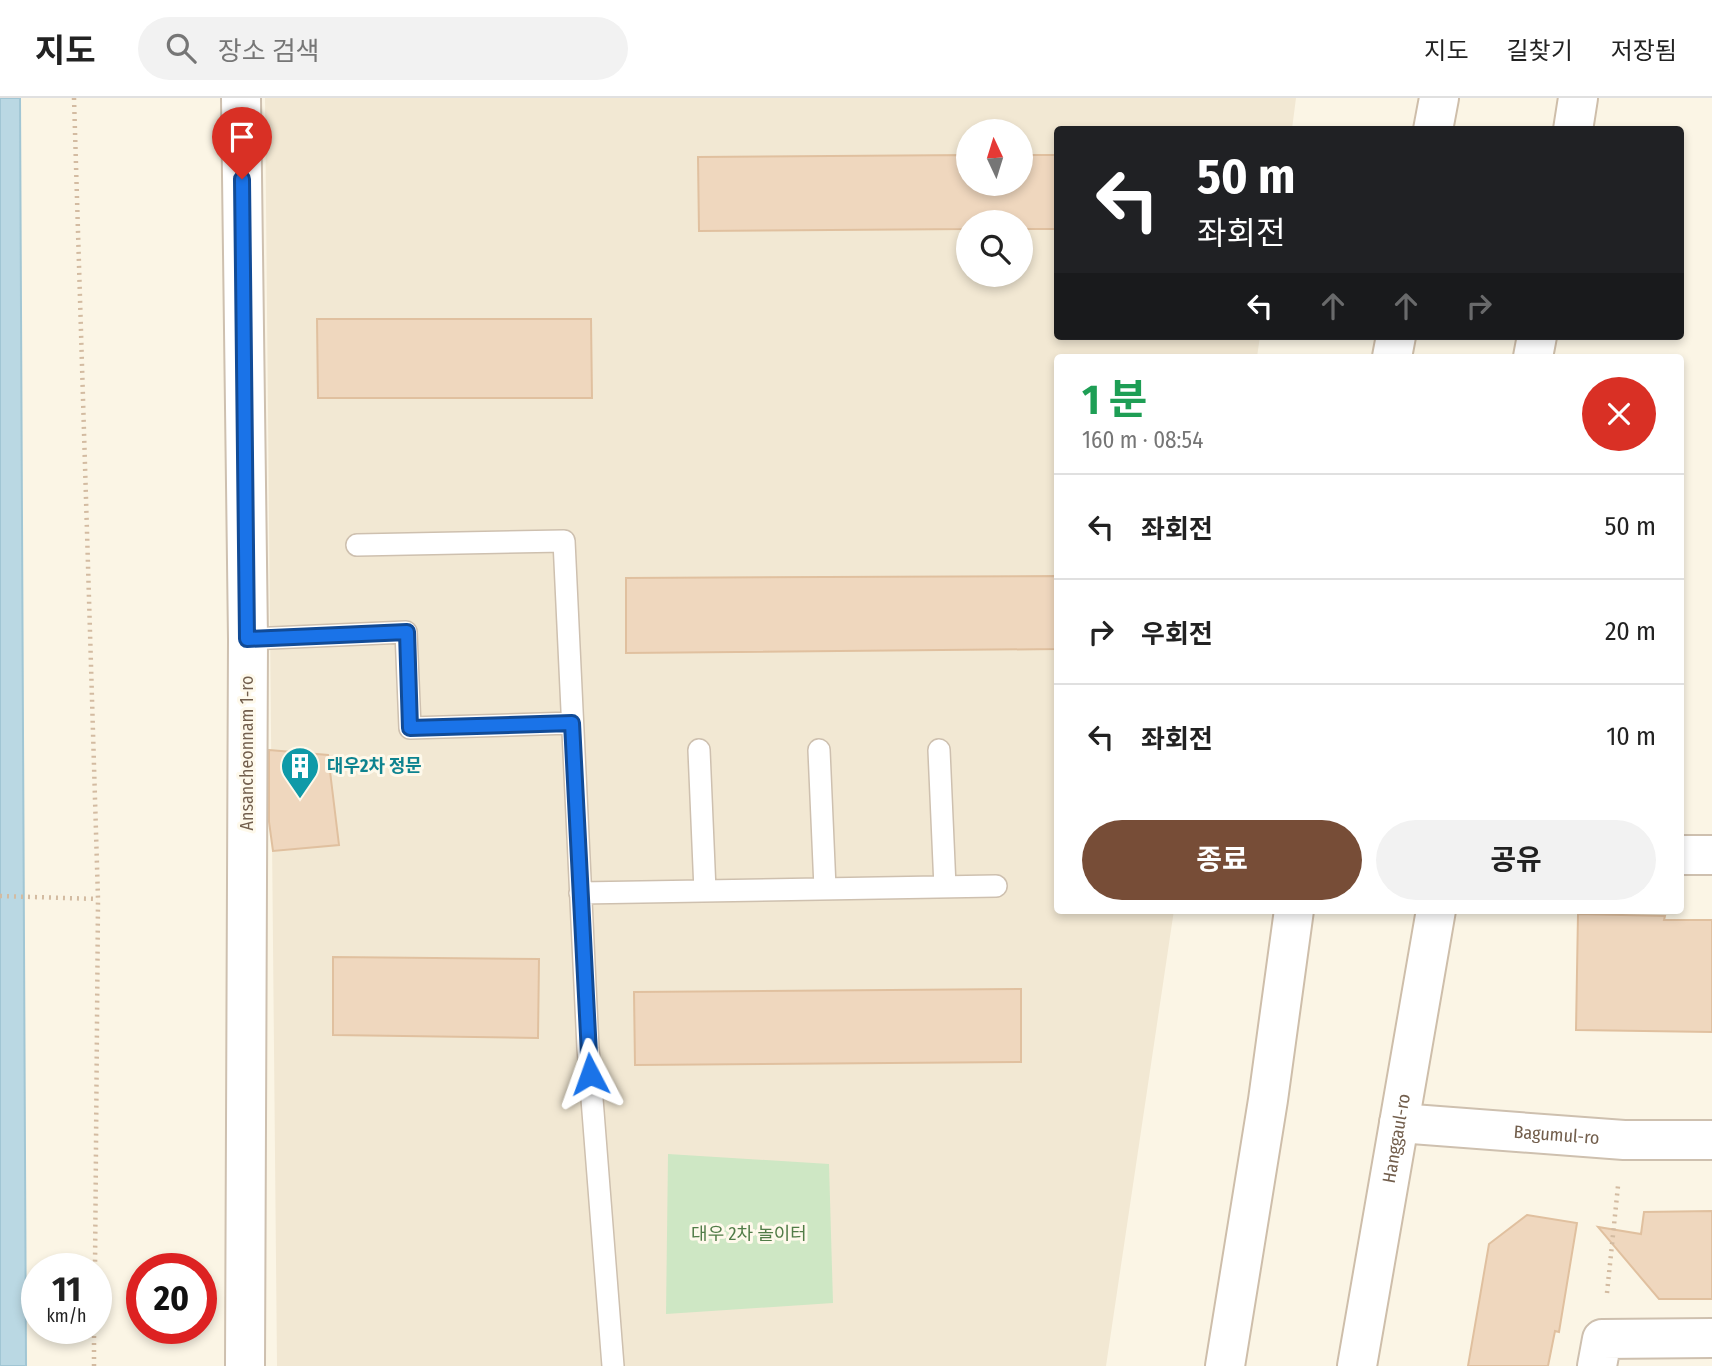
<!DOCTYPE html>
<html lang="ko">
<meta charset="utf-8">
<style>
body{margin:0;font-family:"Fira Sans Condensed","Noto Sans KR",sans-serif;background:#f2f2f2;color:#222;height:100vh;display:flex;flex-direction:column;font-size:26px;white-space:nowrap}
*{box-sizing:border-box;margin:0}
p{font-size:23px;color:#767676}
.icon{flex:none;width:38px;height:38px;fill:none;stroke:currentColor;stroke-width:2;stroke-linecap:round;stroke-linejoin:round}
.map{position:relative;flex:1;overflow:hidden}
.drawer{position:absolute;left:1054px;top:256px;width:630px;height:560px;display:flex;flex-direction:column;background:#fff;border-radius:7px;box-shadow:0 4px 10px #0003}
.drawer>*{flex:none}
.banner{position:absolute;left:1054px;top:28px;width:630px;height:214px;border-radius:7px;box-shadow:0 4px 10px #0003;background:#202124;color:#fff;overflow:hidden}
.needle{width:46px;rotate:356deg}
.buttons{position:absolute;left:956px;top:21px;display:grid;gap:14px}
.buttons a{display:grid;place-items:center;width:77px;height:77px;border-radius:50%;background:#fff;box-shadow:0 4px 10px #0003;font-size:35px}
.speed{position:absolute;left:21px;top:1155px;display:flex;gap:14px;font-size:35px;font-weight:700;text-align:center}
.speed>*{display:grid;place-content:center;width:91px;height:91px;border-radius:50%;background:#fff;box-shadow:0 4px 10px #0003;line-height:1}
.speed small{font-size:18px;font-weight:400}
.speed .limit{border:10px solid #d22;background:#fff;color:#111}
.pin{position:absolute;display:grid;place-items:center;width:60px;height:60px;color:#fff;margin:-72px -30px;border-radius:50% 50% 50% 0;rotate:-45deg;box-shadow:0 0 7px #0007}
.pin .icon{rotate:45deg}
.me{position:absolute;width:77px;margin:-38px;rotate:356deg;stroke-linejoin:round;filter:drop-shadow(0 0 5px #0008)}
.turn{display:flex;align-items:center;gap:24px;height:147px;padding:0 28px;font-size:32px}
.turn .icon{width:91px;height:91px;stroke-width:2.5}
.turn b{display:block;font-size:49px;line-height:60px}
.lanes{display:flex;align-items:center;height:66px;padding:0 28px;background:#0003;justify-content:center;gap:35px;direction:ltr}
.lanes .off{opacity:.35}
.round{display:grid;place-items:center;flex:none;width:74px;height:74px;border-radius:37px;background:#f2f2f2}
.summary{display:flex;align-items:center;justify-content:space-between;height:119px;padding:0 28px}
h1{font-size:42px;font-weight:700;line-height:52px;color:#1e9e55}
.action{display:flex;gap:14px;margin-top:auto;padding:14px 28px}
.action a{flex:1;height:80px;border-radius:42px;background:#774d37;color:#fff;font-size:28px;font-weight:700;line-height:80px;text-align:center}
.action a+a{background:#f2f2f2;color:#222}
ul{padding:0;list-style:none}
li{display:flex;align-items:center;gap:21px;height:105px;padding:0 28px;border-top:2px solid #e0e0e0}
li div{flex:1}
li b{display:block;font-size:26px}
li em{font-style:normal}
header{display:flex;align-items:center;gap:42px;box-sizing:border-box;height:98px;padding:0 35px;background:#fff;border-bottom:2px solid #e0e0e0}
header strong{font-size:33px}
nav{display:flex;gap:38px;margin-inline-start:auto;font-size:24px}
.search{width:490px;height:63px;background:#f2f2f2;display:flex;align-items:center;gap:18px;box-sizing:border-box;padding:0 24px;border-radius:38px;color:#767676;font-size:26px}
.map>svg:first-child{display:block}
.residential{fill:#f2e8d3;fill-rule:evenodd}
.green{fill:#cee7c4}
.water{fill:#bad8e3;stroke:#a1c6d4;stroke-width:2}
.building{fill:#efd7be;stroke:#e0c09f;stroke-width:2}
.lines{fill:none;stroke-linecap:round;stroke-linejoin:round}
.service-casing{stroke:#cec0af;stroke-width:24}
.minor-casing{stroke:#cec0af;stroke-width:42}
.tertiary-casing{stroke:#cec0af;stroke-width:42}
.secondary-casing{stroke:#cebeaa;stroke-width:42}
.path{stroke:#d3bba1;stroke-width:4.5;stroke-dasharray:2 5;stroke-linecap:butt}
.service{stroke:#fff;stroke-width:21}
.minor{stroke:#fff;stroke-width:38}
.tertiary{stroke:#fff;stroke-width:38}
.secondary{stroke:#fff;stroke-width:38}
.route-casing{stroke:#114b97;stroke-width:18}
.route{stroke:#1a73e8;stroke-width:12}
.labels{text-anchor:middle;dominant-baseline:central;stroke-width:6;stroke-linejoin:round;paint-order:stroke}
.street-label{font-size:18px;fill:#725e4c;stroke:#fef9eb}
.culture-label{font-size:18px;font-weight:bold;fill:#0d838f;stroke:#fef9eb;text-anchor:start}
.park-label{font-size:18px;fill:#517c47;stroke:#fef9eb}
</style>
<header>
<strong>지도</strong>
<div class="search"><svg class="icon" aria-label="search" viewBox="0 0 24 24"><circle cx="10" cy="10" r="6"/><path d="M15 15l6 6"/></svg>장소 검색</div>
<nav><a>지도</a><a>길찾기</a><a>저장됨</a></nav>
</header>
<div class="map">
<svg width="1712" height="1268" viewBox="0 0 1712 1268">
<rect width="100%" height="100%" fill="#fbf5e5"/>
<path class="residential" d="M 265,0 L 1296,0 L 1292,31 L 1057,32 L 1057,238 L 1260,238 L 1257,259 L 1057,259 L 1057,812 L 1174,812 L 1106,1268 L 277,1268 ZM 968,33 L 1020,33 L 1020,86 L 968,86 ZM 968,124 L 1020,124 L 1020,177 L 968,177 Z"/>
<path class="green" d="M 668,1056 L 829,1066 L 833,1205 L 666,1216 Z"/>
<path class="water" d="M 0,0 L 20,0 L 26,1268 L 0,1268 Z"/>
<path class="building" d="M 968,57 L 968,86 L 1020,86 L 1020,57 L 1057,57 L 1057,131 L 1020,131 L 1020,124 L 968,124 L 968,131 L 699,133 L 698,59 Z
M 317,221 L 591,221 L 592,300 L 318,300 Z
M 1057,478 L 1057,551 L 626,555 L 626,480 Z
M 269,652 L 328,657 L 339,747 L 273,753 L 269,724 Z
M 1578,816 L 1665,818 L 1664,822 L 1712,822 L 1712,934 L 1576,932 Z
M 333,859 L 539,861 L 538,940 L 333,937 Z
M 1021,891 L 1021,964 L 635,967 L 634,894 Z
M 1712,1113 L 1712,1201 L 1659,1201 L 1598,1129 L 1641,1136 L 1644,1114 Z
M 1527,1117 L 1577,1125 L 1559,1234 L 1555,1233 L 1548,1268 L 1468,1268 L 1489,1146 Z"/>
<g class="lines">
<defs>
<path id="service" d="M 357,447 L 564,443 L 588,950 L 613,1268
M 248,541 L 406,534 L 410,630 L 572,625
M 699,652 L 705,793
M 819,652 L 825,790
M 939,652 L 945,789
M 580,795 L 996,788"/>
<path id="minor" d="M 1680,757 L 1712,757
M 1597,1268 L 1602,1241 L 1712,1240"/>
<g id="tertiary">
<path d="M 241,0 L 248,541 L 245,1268"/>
<path id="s1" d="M 1399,1025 L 1624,1042 L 1712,1042"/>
</g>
<g id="secondary">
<path d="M 1433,32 L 1439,0"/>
<path d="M 1573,32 L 1578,0"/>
<path d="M 1392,259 L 1396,238"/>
<path d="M 1533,259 L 1537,238"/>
<path d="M 1225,1268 L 1268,1002 L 1294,812"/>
<path id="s2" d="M 1357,1268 L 1436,812"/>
</g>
</defs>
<use href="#service" class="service-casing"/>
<use href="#minor" class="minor-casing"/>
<use href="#tertiary" class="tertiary-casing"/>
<use href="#secondary" class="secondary-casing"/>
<path class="path" d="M 74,0 L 98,801 L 95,1171
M 0,798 L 98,801
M 1607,1195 L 1618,1088
M 94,1268 L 94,1230"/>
<use href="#service" class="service"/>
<use href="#minor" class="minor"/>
<use href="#tertiary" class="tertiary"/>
<use href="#secondary" class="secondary"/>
</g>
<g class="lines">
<defs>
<path id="route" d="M 242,81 L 247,541 L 407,534 L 410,630 L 572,625 L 590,976"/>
</defs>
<use href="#route" class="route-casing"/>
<use href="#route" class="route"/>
</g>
<defs>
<symbol id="building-pin" viewBox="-11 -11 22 30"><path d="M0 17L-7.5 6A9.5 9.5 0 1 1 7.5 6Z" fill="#0f9aa8" stroke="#fef9eb"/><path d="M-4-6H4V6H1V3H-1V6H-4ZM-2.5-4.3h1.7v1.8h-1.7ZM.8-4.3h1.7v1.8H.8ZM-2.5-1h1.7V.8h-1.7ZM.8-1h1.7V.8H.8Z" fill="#fff"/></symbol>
</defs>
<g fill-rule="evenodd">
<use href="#building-pin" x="278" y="646" width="44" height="60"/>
</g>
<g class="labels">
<g class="street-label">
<text transform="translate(247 655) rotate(-90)">Ansancheonnam 1-ro</text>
<text stroke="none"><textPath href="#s1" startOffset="158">Bagumul-ro</textPath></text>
<text stroke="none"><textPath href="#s2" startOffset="231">Hanggaul-ro</textPath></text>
</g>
<g class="culture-label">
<text x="327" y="668">대우2차 정문</text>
</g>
<g class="park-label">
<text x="749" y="1136">대우 2차 놀이터</text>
</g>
</g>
</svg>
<div class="buttons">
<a><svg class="needle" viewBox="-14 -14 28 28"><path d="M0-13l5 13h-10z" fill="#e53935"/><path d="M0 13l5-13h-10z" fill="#767676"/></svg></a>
<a><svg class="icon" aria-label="search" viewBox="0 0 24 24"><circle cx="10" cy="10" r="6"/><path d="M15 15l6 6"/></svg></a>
</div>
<div class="speed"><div>11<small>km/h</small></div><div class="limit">20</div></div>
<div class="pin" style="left:242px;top:81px;background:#d93025"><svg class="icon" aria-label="arrive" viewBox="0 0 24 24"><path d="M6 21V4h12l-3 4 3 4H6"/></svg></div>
<svg class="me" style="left:590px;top:976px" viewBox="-20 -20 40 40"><path d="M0-17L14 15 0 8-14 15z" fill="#1a73e8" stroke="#fff" stroke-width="4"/></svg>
<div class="banner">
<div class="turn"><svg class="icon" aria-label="left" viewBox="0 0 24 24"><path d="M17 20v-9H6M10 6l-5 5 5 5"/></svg><div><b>50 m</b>좌회전</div></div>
<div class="lanes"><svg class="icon" aria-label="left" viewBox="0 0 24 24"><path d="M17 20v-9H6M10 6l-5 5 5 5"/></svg><svg class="icon off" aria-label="ahead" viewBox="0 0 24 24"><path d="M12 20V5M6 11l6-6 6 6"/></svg><svg class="icon off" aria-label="ahead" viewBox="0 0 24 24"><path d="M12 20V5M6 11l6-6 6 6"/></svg><svg class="icon off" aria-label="right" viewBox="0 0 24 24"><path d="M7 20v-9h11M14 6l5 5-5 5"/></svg></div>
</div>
<section class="drawer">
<div class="summary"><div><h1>1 분</h1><p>160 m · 08:54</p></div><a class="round" style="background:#d93025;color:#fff"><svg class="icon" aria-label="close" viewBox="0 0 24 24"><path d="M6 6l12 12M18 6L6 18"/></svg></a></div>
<ul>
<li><svg class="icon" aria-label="left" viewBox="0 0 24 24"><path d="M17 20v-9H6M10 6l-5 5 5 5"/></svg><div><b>좌회전</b></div><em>50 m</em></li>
<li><svg class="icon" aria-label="right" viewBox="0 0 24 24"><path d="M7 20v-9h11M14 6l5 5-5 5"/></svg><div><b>우회전</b></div><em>20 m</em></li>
<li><svg class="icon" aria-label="left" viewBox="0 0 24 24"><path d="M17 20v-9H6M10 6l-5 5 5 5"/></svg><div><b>좌회전</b></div><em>10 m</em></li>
</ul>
<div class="action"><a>종료</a><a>공유</a></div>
</section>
</div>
